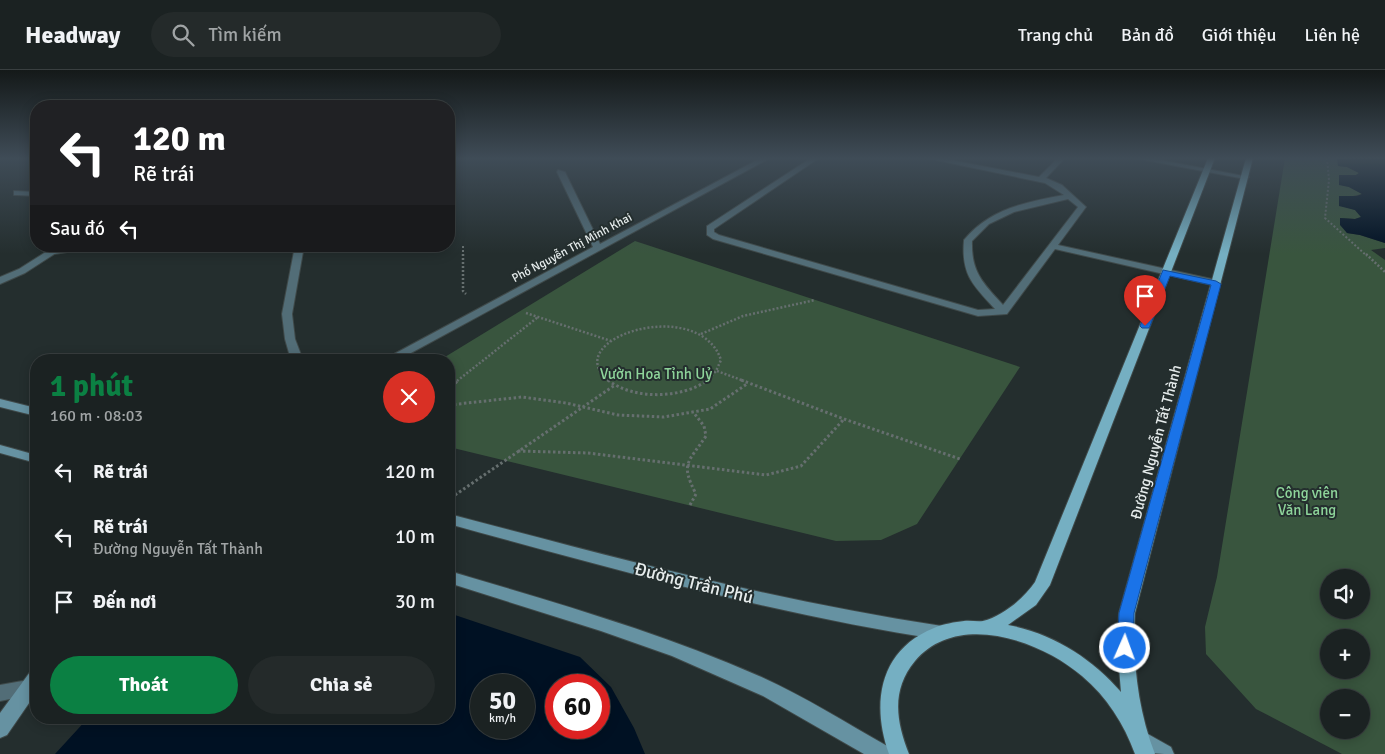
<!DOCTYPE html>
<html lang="vi">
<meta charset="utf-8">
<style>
body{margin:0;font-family:Signika,sans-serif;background:#242a2a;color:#f1f3f6;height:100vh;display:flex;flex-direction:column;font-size:19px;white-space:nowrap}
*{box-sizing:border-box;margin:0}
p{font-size:16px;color:#a0a4a5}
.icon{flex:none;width:28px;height:28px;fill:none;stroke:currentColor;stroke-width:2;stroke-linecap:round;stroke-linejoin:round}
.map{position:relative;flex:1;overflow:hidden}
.side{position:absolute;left:30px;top:284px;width:425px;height:370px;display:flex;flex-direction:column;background:#1b2222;border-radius:20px;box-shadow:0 2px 12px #0003,0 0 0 1px #393f40}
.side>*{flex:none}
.banner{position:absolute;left:30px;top:30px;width:425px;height:152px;border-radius:20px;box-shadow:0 2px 12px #0003,0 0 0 1px #393f40;background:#202124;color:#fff;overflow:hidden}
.tools{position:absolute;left:1320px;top:499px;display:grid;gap:10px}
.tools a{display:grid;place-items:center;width:50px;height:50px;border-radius:50%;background:#1b2222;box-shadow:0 2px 12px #0003,0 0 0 1px #393f40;font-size:25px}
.speed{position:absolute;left:470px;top:604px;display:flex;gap:10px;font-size:25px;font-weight:700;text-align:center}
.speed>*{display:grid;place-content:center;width:65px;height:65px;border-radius:50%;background:#1b2222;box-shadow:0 2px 12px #0003,0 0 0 1px #393f40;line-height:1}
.speed small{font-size:12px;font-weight:400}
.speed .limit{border:8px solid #d22;background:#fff;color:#111}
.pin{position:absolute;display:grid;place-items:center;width:42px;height:42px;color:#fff;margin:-51px -21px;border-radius:50% 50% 50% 0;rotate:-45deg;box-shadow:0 0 5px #0007}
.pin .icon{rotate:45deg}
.me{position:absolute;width:55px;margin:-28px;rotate:2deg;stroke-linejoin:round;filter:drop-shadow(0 0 4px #0008)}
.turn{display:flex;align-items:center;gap:18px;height:105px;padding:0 20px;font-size:22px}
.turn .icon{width:65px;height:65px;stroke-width:2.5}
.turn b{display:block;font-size:35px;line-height:42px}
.then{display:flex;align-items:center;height:48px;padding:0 20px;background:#0003;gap:10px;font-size:19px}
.round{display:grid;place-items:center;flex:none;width:52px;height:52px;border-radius:26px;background:#242a2a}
.head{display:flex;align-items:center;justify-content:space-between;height:85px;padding:0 20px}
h1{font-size:30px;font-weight:800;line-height:38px;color:#0b8043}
.action{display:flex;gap:10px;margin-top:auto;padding:10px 20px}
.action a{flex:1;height:58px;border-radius:30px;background:#0b8043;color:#fff;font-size:20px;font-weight:800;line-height:58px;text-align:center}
.action a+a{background:#242a2a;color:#f1f3f6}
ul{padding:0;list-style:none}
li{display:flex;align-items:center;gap:15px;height:65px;padding:0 20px}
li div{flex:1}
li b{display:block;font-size:19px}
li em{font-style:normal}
header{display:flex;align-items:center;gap:30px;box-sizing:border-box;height:70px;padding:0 25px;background:#1b2222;border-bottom:1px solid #393f40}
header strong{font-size:24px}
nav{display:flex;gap:28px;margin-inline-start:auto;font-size:18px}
.search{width:350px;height:45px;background:#242a2a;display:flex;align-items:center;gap:12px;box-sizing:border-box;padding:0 18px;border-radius:28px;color:#a0a4a5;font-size:19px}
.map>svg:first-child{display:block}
.green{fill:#39553e;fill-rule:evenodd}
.water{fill:#001123;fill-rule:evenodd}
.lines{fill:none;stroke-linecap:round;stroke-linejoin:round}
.service-casing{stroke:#3f4949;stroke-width:2}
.minor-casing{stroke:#3f4949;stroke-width:2}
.secondary-casing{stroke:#3f4949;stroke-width:2}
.primary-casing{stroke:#3f4949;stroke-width:2}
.path-far2{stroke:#666f6f;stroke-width:2;stroke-dasharray:2 2;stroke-linecap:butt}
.path-far1{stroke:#666f6f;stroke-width:2.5;stroke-dasharray:2 2;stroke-linecap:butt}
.path{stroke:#666f6f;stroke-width:3;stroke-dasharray:2.5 2.5;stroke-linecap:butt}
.service{fill:#526d77;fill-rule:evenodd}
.minor{fill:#526d77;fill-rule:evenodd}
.secondary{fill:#6692a2;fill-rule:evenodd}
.primary{fill:#75afc2;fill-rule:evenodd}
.route{fill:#1a73e8;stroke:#114b97}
.labels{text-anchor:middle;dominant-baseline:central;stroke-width:4;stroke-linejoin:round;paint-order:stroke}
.far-street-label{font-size:12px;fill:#e6ecec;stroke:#242e2e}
.park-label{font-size:15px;fill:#8ed49a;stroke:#242e2e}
.street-label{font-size:15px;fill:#e6ecec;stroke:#242e2e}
.near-street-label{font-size:18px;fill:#e6ecec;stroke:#242e2e}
</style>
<header>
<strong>Headway</strong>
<div class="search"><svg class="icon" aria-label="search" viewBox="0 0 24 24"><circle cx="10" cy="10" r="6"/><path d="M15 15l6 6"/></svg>Tìm kiếm</div>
<nav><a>Trang chủ</a><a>Bản đồ</a><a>Giới thiệu</a><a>Liên hệ</a></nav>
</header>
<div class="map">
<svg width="1385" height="684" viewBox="0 0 1385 684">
<rect width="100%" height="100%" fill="#242e2e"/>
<path class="green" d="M 1285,88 L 1356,88 L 1338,89 L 1338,96 L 1347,97 L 1359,103 L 1356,105 L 1339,105 L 1339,114 L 1349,117 L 1362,124 L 1349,127 L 1339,135 L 1355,140 L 1361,147 L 1355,149 L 1340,148 L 1347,163 L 1360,165 L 1385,173 L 1385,178 L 1371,180 L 1385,190 L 1385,684 L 1342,684 L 1256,639 L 1206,584 L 1205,557 L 1217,507 ZM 1329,508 L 1361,508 L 1361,540 L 1329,540 ZM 1329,568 L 1361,568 L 1361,600 L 1329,600 ZM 1329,628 L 1361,628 L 1361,660 L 1329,660 Z
M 635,171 L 1020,297 L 917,454 L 881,470 L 836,471 L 449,377 L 449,290 L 440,290 Z"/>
<path class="water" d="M 1356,88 L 1385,88 L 1385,173 L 1360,165 L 1347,163 L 1340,155 L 1340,148 L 1355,149 L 1361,147 L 1355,140 L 1339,136 L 1339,126 L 1357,126 L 1362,124 L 1349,117 L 1339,115 L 1339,105 L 1356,105 L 1359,103 L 1347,97 L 1338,96 L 1337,89 Z
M 449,543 L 580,587 L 611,617 L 634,658 L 645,684 L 55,684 L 88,648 L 449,648 ZM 481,615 L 524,615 L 524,658 L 481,658 ZM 556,615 L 599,615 L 599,658 L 556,658 Z"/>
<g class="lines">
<defs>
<path id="service" d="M 811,88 L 819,88 L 714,159 L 714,162 L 719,165 L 978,240 L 995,239 C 973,215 961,205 964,170 C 989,139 1026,132 1064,125 L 1045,113 L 926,88 L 941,88 L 1039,107 L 1058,88 L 1065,88 L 1046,108 L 1062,115 L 1086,137 L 1058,175 L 1216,210 L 1221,213 L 1216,216 L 1055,179 L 1007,244 L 978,246 L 713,169 L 707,165 L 707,156 ZM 1068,129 L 1078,137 L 1003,235 C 983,213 971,202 972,171 L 989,154 L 1014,142 Z
M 1134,88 L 1150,88 L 1249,107 L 1245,109 Z
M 14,121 L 36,122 L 36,126 L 17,125 L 14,125 Z
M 68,176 L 91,176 L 87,179 L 54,184 L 49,181 L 51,179 Z
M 28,610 L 35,612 L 36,620 L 35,624 L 0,631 L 0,615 Z"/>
<path id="minor" d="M 761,88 L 770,88 L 398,290 L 383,290 L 593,177 L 557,102 L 558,100 L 565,102 L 600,174 Z
M 50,176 L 58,176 L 59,181 L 25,203 L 0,214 L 0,207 L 19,199 L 49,180 Z
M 295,176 L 304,176 L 292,244 L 295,269 L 303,290 L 291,290 L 285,269 L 282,244 Z"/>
<path id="secondary" d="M 0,329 L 36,338 L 36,346 L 0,337 Z
M 0,375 L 36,385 L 36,393 L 0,383 Z
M 449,444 C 612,487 775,531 942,556 L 948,558 L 951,563 L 948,568 L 942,570 C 774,544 612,499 449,454 Z
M 449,501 C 554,532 659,562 759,606 C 804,626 846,653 889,677 L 892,684 L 864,684 L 763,626 L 672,586 L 601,561 L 449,513 Z
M 36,600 L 36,623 L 7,665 L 0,668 L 0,643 L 30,602 Z
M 1139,659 L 1171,677 L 1174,684 C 1157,684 1137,684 1129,668 L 1132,662 Z"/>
<path id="primary" d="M 1208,88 L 1215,88 L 1050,515 L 1036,535 L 1008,555 C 1052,563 1092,588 1121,622 L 1117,574 L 1119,543 L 1246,88 L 1253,88 L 1135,543 C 1132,589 1138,641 1155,684 L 1135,684 C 1124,654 1107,627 1082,606 C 1040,570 957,541 915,591 C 891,620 896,651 909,684 L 889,684 C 871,634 879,580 934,558 C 943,554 955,552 964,551 C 970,550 977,552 983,551 C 1003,546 1024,528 1035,512 Z"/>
</defs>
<use href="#service" class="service-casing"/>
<use href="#minor" class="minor-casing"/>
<use href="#secondary" class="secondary-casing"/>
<use href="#primary" class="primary-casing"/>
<path class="path-far2" d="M 1327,88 L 1329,110 L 1325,148 L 1367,186
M 463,176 L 463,186"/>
<path class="path-far1" d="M 463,184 L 463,221 L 466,224
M 1366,184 L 1385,202
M 526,243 L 611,271
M 701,264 L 743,246 L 815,230
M 717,301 L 744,311
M 457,311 L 538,247
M 609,311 C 556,269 699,224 721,290 L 716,301 L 706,311"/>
<path class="path" d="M 608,310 C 633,330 682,329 708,310
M 741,310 L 844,349 L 960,389
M 449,321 L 458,310
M 449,335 L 522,327 L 566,333 L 618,345 L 664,347 L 710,339 L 747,314
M 518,381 L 588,383 L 766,405 L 801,396 L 844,349
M 455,425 L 615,315
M 690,435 L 696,424 C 680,393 688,393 706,366 L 704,356 L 694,343"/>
<use href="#service" class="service"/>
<use href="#minor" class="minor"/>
<use href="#secondary" class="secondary"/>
<use href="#primary" class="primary"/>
</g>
<linearGradient id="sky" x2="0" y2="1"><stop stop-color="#141919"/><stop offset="0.48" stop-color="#3f4c57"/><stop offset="1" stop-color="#3f4c57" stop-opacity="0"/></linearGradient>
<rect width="1385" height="184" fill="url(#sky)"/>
<path class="route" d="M 1163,200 L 1216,211 L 1221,214 L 1134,543 L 1133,578 L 1130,583 L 1125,585 L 1119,583 L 1117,578 L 1119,543 L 1211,215 L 1170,206 L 1150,256 L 1149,258 L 1142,258 L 1140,256 Z"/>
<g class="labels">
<g class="far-street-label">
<text transform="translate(572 178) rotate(-28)">Phố Nguyễn Thị Minh Khai</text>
</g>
<g class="park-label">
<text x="656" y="304">Vườn Hoa Tỉnh Uỷ</text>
<text x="1307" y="423">Công viên<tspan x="1307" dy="17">Văn Lang</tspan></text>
</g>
<g class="street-label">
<text transform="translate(1156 372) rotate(-75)">Đường Nguyễn Tất Thành</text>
</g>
<g class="near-street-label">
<text transform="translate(694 513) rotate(14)">Đường Trần Phú</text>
</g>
</g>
</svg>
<div class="tools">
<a><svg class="icon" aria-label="sound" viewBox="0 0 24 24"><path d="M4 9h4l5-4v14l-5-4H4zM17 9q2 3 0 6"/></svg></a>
<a>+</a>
<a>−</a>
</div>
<div class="speed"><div>50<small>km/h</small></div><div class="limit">60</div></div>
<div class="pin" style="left:1145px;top:256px;background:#d93025"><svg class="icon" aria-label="arrive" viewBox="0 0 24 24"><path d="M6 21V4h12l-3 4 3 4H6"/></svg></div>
<svg class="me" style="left:1125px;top:578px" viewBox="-20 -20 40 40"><circle r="17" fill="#1a73e8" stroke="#fff" stroke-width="3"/><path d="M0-11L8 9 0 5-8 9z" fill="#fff"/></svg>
<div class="banner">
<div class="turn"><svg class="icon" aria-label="left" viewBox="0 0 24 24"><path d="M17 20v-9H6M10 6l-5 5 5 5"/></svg><div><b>120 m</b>Rẽ trái</div></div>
<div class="then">Sau đó<svg class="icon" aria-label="left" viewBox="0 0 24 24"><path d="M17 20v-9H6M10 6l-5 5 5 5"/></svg></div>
</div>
<section class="side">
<div class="head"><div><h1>1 phút</h1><p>160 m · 08:03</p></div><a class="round" style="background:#d93025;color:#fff"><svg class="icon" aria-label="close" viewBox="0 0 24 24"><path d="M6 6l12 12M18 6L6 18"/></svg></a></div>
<ul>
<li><svg class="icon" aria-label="left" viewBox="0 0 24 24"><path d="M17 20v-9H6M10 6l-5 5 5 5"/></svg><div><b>Rẽ trái</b></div><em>120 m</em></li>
<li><svg class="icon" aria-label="left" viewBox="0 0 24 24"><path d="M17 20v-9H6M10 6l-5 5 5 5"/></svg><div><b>Rẽ trái</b><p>Đường Nguyễn Tất Thành</p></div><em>10 m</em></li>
<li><svg class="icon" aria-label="arrive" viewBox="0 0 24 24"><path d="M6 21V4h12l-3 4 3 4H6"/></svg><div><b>Đến nơi</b></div><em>30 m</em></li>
</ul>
<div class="action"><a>Thoát</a><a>Chia sẻ</a></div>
</section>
</div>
